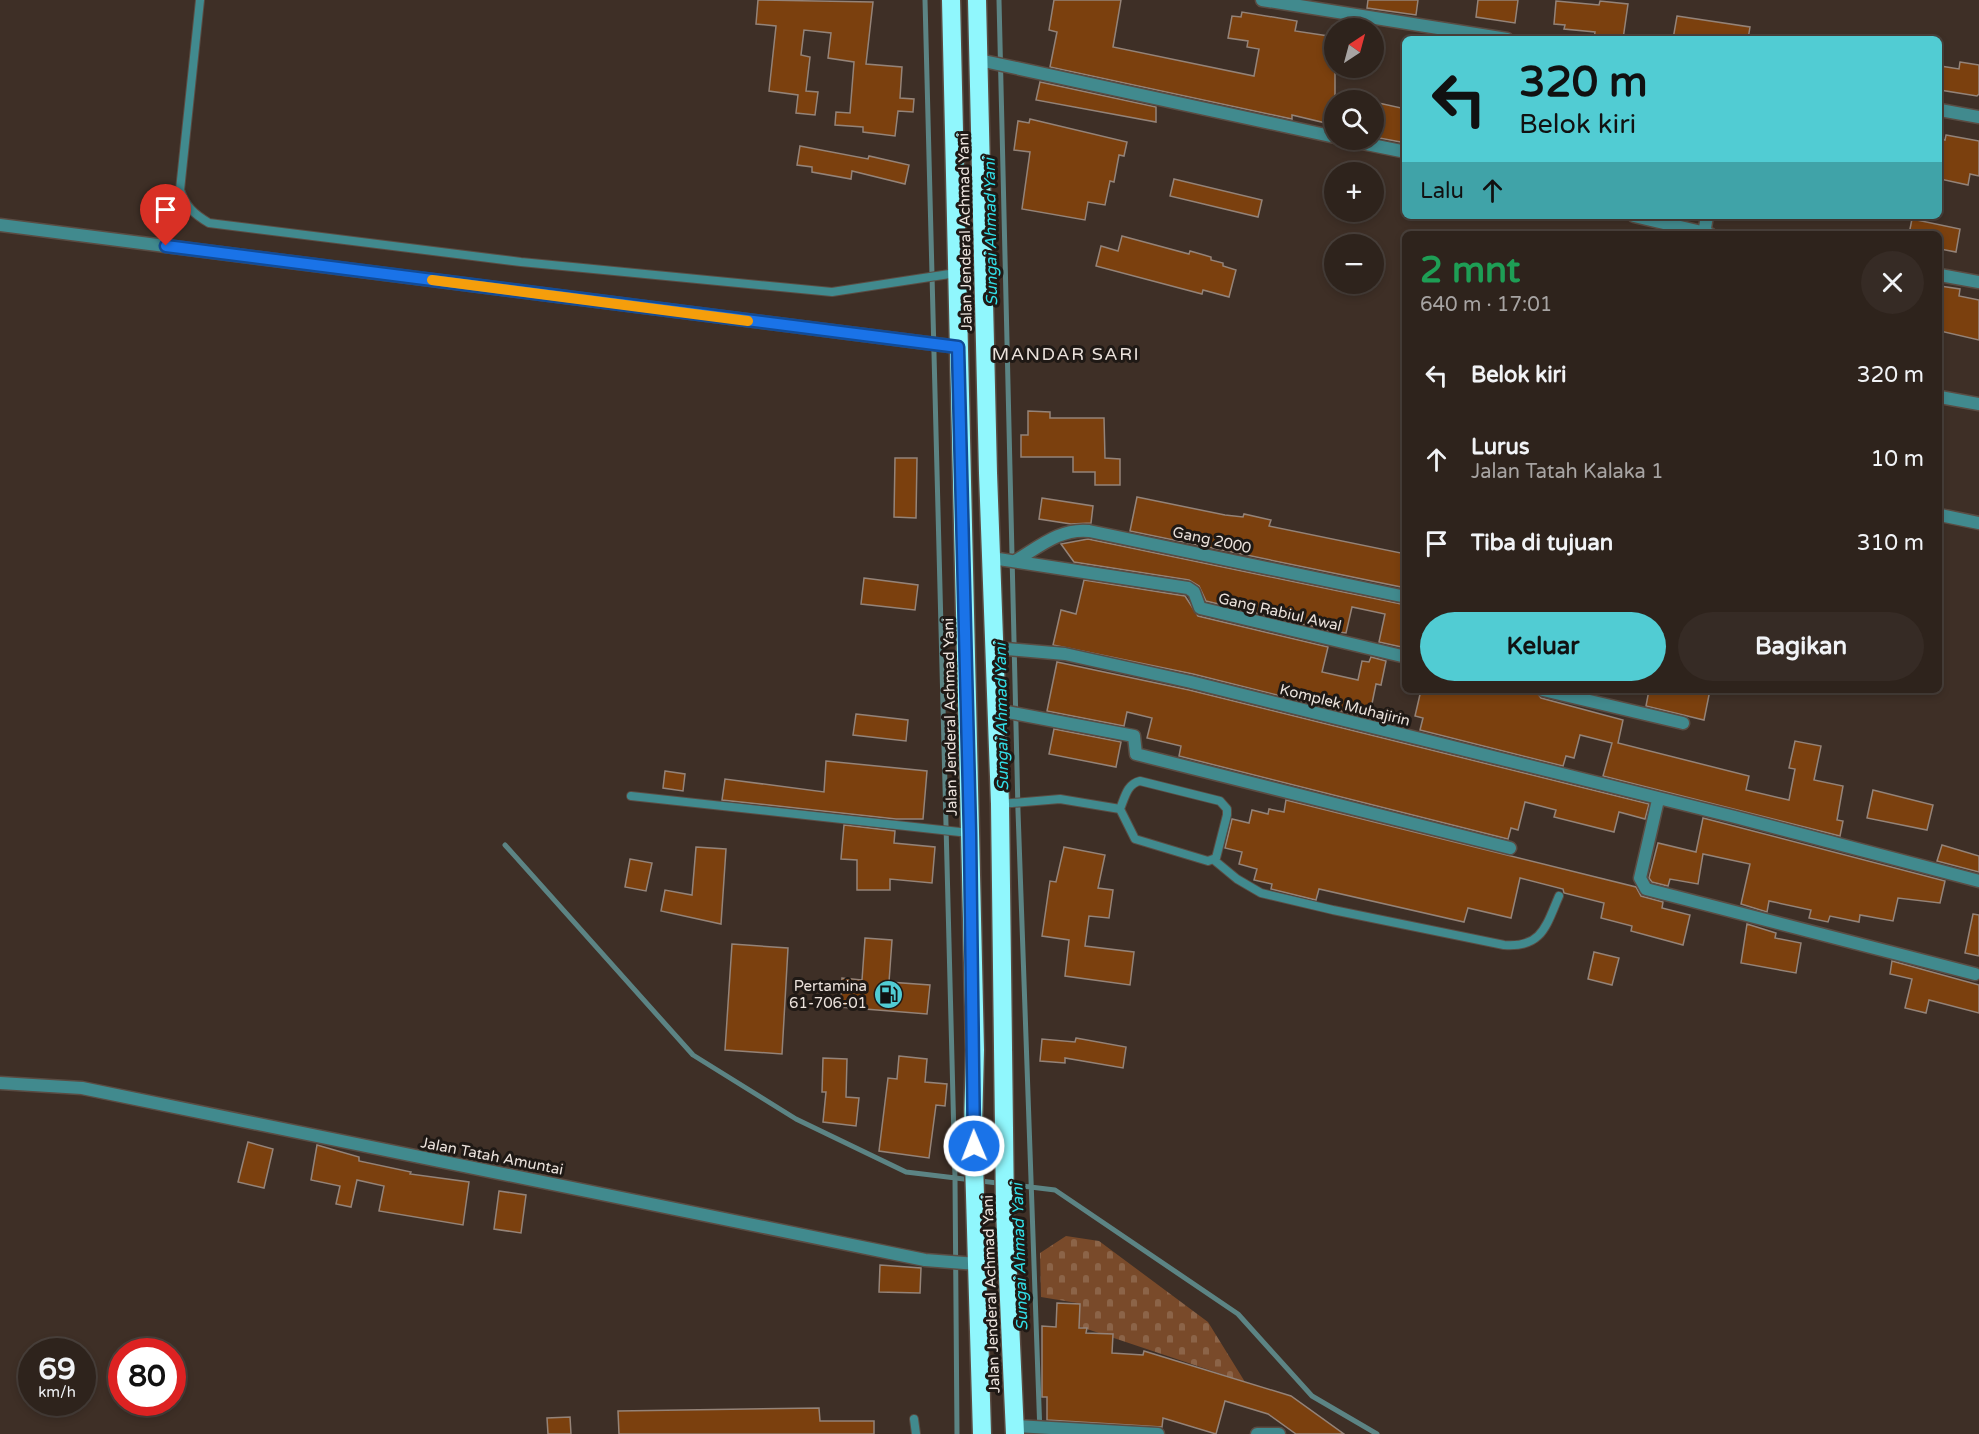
<!DOCTYPE html>
<html lang="id">
<meta charset="utf-8">
<style>
body{margin:0;font-family:"Varela Round",sans-serif;background:#362b25;color:#f1f3f6;height:100vh;display:flex;flex-direction:column;font-size:22px;white-space:nowrap}
*{box-sizing:border-box;margin:0}
p{font-size:20px;color:#a7a4a3}
.icon{flex:none;width:33px;height:33px;fill:none;stroke:currentColor;stroke-width:2;stroke-linecap:round;stroke-linejoin:round}
.map{position:relative;flex:1;overflow:hidden}
.panel{position:absolute;left:1402px;top:231px;width:540px;height:462px;display:flex;flex-direction:column;background:#2e231c;border-radius:9px;box-shadow:0 3px 9px #0003,0 0 0 2px #49403b}
.panel>*{flex:none}
.banner{position:absolute;left:1402px;top:36px;width:540px;height:183px;border-radius:9px;box-shadow:0 3px 9px #0003,0 0 0 2px #49403b;background:#51ccd3;color:#111;overflow:hidden}
.needle{width:39px;rotate:36deg}
.controls{position:absolute;left:1324px;top:18px;display:grid;gap:12px}
.controls a{display:grid;place-items:center;width:60px;height:60px;border-radius:50%;background:#2e231c;box-shadow:0 3px 9px #0003,0 0 0 2px #49403b;font-size:30px}
.speed{position:absolute;left:18px;top:1338px;display:flex;gap:12px;font-size:30px;font-weight:700;text-align:center}
.speed>*{display:grid;place-content:center;width:78px;height:78px;border-radius:50%;background:#2e231c;box-shadow:0 3px 9px #0003,0 0 0 2px #49403b;line-height:1}
.speed small{font-size:15px;font-weight:400}
.speed .limit{border:9px solid #d22;background:#fff;color:#111}
.pin{position:absolute;display:grid;place-items:center;width:51px;height:51px;color:#fff;margin:-62px -26px;border-radius:50% 50% 50% 0;rotate:-45deg;box-shadow:0 0 6px #0007}
.pin .icon{rotate:45deg}
.me{position:absolute;width:66px;margin:-33px;rotate:359deg;stroke-linejoin:round;filter:drop-shadow(0 0 4px #0008)}
.turn{display:flex;align-items:center;gap:21px;height:126px;padding:0 18px;font-size:27px}
.turn .icon{width:78px;height:78px;stroke-width:2.5}
.turn b{display:block;font-size:42px;line-height:51px}
.then{display:flex;align-items:center;height:57px;padding:0 18px;background:#0003;gap:12px;font-size:22px}
.round{display:grid;place-items:center;flex:none;width:63px;height:63px;border-radius:32px;background:#362b25}
.headline{display:flex;align-items:center;justify-content:space-between;height:102px;padding:0 18px}
h1{font-size:36px;font-weight:800;line-height:45px;color:#1e9e55}
.action{display:flex;gap:12px;margin-top:auto;padding:12px 18px}
.action a{flex:1;height:69px;border-radius:36px;background:#51ccd3;color:#111;font-size:24px;font-weight:800;line-height:69px;text-align:center}
.action a+a{background:#362b25;color:#f1f3f6}
ul{padding:0;list-style:none}
li{display:flex;align-items:center;gap:18px;height:84px;padding:0 18px}
li div{flex:1}
li b{display:block;font-size:22px}
li em{font-style:normal}
.map>svg:first-child{display:block}
.cemetery{fill:url(#cemetery-stones)}
.lines{fill:none;stroke-linecap:round;stroke-linejoin:round}
.stream{stroke:#5c8484;stroke-width:5}
.building{fill:#7b400e;stroke:#948378;stroke-width:1.5}
.lane-casing{stroke:#5a4c43;stroke-width:10}
.street-casing{stroke:#5a4c43;stroke-width:15}
.highway-casing{stroke:#5a4c43;stroke-width:21}
.lane{stroke:#418a8e;stroke-width:8}
.street{stroke:#418a8e;stroke-width:12}
.highway{stroke:#90f7fd;stroke-width:18}
.route-casing{stroke:#114b97;stroke-width:15}
.route{stroke:#1a73e8;stroke-width:10}
.slow{stroke:#f59e0b;stroke-width:10}
.labels{text-anchor:middle;dominant-baseline:central;stroke-width:6;stroke-linejoin:round;paint-order:stroke}
.street-label{font-size:15px;fill:#ebe2dc;stroke:#1f1915}
.poi-label{font-size:15px;fill:#ebe2dc;stroke:#1f1915;text-anchor:end}
.water-label{font-size:16px;font-style:italic;fill:#32dee7;stroke:#1f1915}
.quarter-label{font-size:18px;letter-spacing:1.5px;fill:#ebe2dc;stroke:#1f1915}
</style>
<div class="map">
<svg width="1979" height="1434" viewBox="0 0 1979 1434">
<defs>
<pattern id="cemetery-stones" width="16" height="16" patternUnits="userSpaceOnUse" patternTransform="scale(1.5)"><rect width="16" height="16" fill="#794a2a"/><path d="M2 7V4a2 2 0 0 1 4 0v3zM10 15v-3a2 2 0 0 1 4 0v3z" fill="#8c6448"/></pattern>
</defs>
<rect width="100%" height="100%" fill="#3e2f26"/>
<path class="cemetery" d="M 1066,1236 L 1099,1241 L 1208,1322 L 1245,1382 L 1078,1326 L 1077,1303 L 1041,1297 L 1040,1253 Z"/>
<g class="lines">
<path class="stream" d="M 925,0 L 955,1178 L 957,1434
M 999,0 L 1018,811 L 1040,1434
M 505,845 L 693,1055 L 796,1119 L 906,1172 L 1055,1190 L 1238,1314 L 1312,1396 L 1377,1434"/>
</g>
<path class="building" d="M 758,0 L 873,2 L 866,64 L 902,67 L 900,98 L 914,99 L 913,112 L 898,111 L 895,136 L 863,132 L 863,127 L 835,125 L 836,112 L 850,113 L 854,62 L 828,58 L 831,33 L 804,30 L 801,55 L 810,57 L 806,91 L 818,92 L 815,115 L 796,113 L 798,95 L 769,91 L 776,26 L 756,24 Z
M 1054,0 L 1121,0 L 1113,47 L 1254,76 L 1259,49 L 1247,47 L 1248,41 L 1228,38 L 1232,16 L 1241,17 L 1242,12 L 1297,21 L 1295,31 L 1335,37 L 1335,122 L 1331,121 L 1330,124 L 1292,115 L 1292,119 L 1050,67 L 1057,32 L 1049,30 Z
M 1368,0 L 1418,0 L 1416,15 L 1367,8 Z
M 1478,0 L 1518,0 L 1515,23 L 1476,17 Z
M 1556,1 L 1599,5 L 1600,1 L 1628,4 L 1623,39 L 1594,39 L 1595,32 L 1564,29 L 1565,25 L 1554,24 Z
M 1677,16 L 1750,27 L 1748,39 L 1673,39 Z
M 1960,62 L 1979,65 L 1979,94 L 1977,96 L 1940,90 L 1940,66 L 1959,69 Z
M 1040,82 L 1156,107 L 1156,122 L 1036,100 Z
M 1374,102 L 1406,109 L 1406,143 L 1374,137 Z
M 1030,119 L 1127,142 L 1124,156 L 1119,155 L 1114,182 L 1110,181 L 1105,205 L 1088,202 L 1085,220 L 1022,209 L 1030,152 L 1014,150 L 1018,121 L 1029,123 Z
M 1946,135 L 1979,141 L 1979,176 L 1970,174 L 1968,185 L 1940,179 L 1940,139 L 1945,140 Z
M 800,146 L 868,159 L 869,156 L 909,165 L 905,184 L 852,171 L 851,179 L 812,172 L 812,167 L 797,165 Z
M 1174,179 L 1262,200 L 1258,217 L 1170,196 Z
M 1912,219 L 1960,229 L 1956,252 L 1940,249 L 1940,234 L 1909,234 Z
M 1122,236 L 1189,254 L 1190,251 L 1211,257 L 1211,260 L 1223,263 L 1223,266 L 1236,270 L 1229,297 L 1203,290 L 1202,294 L 1096,266 L 1101,246 L 1118,251 Z
M 1940,286 L 1960,289 L 1959,296 L 1979,300 L 1979,340 L 1940,331 Z
M 1028,411 L 1050,412 L 1050,418 L 1104,418 L 1105,458 L 1120,459 L 1120,485 L 1095,485 L 1095,472 L 1073,472 L 1073,457 L 1021,457 L 1021,435 L 1028,435 Z
M 895,458 L 917,458 L 916,518 L 894,517 Z
M 1137,497 L 1225,515 L 1243,517 L 1244,514 L 1271,520 L 1269,526 L 1406,554 L 1406,588 L 1130,531 Z
M 1042,498 L 1093,506 L 1091,523 L 1071,524 L 1039,519 Z
M 1088,539 L 1406,605 L 1406,648 L 1379,642 L 1385,614 L 1352,607 L 1346,633 L 1332,631 L 1206,601 L 1199,586 L 1189,580 L 1074,562 L 1061,544 Z
M 864,578 L 918,585 L 915,610 L 861,604 Z
M 1084,580 L 1185,596 L 1198,616 L 1328,647 L 1322,672 L 1358,680 L 1362,661 L 1369,662 L 1371,657 L 1386,661 L 1381,685 L 1376,684 L 1369,718 L 1193,674 L 1053,645 L 1061,610 L 1076,614 Z
M 1057,662 L 1189,690 L 1649,804 L 1645,819 L 1619,812 L 1614,832 L 1554,817 L 1556,810 L 1525,802 L 1518,830 L 1511,828 L 1508,839 L 1179,756 L 1181,746 L 1147,738 L 1152,718 L 1127,712 L 1124,726 L 1047,711 Z
M 1421,690 L 1535,690 L 1541,698 L 1623,720 L 1618,743 L 1749,776 L 1746,790 L 1789,800 L 1795,769 L 1789,768 L 1795,741 L 1821,746 L 1814,780 L 1843,786 L 1837,820 L 1843,821 L 1840,836 L 1603,776 L 1612,743 L 1580,735 L 1574,758 L 1566,756 L 1563,766 L 1420,730 L 1423,718 L 1415,716 Z
M 1649,690 L 1710,690 L 1704,720 L 1646,706 Z
M 856,714 L 908,720 L 906,741 L 853,735 Z
M 1054,729 L 1121,742 L 1116,767 L 1049,754 Z
M 826,761 L 927,771 L 923,819 L 896,819 L 722,800 L 725,779 L 824,792 Z
M 665,771 L 685,774 L 683,791 L 663,788 Z
M 1873,790 L 1933,805 L 1927,830 L 1867,818 Z
M 1286,800 L 1636,887 L 1641,896 L 1663,902 L 1662,908 L 1690,915 L 1683,945 L 1631,931 L 1632,926 L 1601,918 L 1604,903 L 1564,893 L 1563,889 L 1520,878 L 1511,918 L 1468,908 L 1464,922 L 1319,889 L 1316,900 L 1271,889 L 1272,884 L 1254,880 L 1257,869 L 1239,864 L 1242,852 L 1225,848 L 1232,819 L 1249,823 L 1252,810 L 1268,814 L 1269,809 L 1284,812 Z
M 1703,818 L 1945,881 L 1940,903 L 1898,898 L 1893,921 L 1860,915 L 1859,922 L 1830,916 L 1828,922 L 1809,918 L 1811,910 L 1769,901 L 1767,912 L 1741,904 L 1750,864 L 1703,854 L 1698,884 L 1670,879 L 1668,886 L 1652,882 L 1649,878 L 1658,843 L 1696,852 Z
M 844,825 L 895,831 L 894,843 L 935,847 L 932,883 L 890,879 L 890,890 L 857,890 L 857,860 L 841,859 Z
M 1942,845 L 1979,856 L 1979,872 L 1937,861 Z
M 696,847 L 726,849 L 721,924 L 661,911 L 665,890 L 692,895 Z
M 1064,847 L 1105,855 L 1098,888 L 1113,890 L 1109,918 L 1089,916 L 1085,946 L 1134,952 L 1130,985 L 1065,976 L 1069,940 L 1042,936 L 1050,881 L 1056,882 Z
M 630,859 L 652,863 L 646,891 L 625,887 Z
M 1973,914 L 1979,915 L 1979,956 L 1965,953 Z
M 1747,924 L 1776,933 L 1775,938 L 1801,943 L 1796,973 L 1741,963 Z
M 865,938 L 892,940 L 889,982 L 930,985 L 927,1014 L 840,1007 L 842,978 L 862,980 Z
M 732,944 L 788,948 L 782,1054 L 725,1050 Z
M 1594,952 L 1619,958 L 1612,985 L 1588,979 Z
M 1892,961 L 1979,985 L 1979,1013 L 1929,1000 L 1926,1013 L 1905,1008 L 1912,979 L 1890,974 Z
M 1076,1038 L 1126,1047 L 1123,1068 L 1065,1058 L 1065,1063 L 1040,1061 L 1042,1039 L 1075,1042 Z
M 899,1056 L 927,1059 L 925,1082 L 947,1084 L 945,1106 L 936,1105 L 929,1158 L 879,1151 L 888,1078 L 897,1079 Z
M 823,1058 L 847,1059 L 846,1097 L 859,1098 L 856,1126 L 823,1122 L 826,1092 L 822,1092 Z
M 248,1142 L 273,1149 L 264,1188 L 238,1182 Z
M 317,1145 L 359,1157 L 359,1161 L 411,1172 L 410,1174 L 469,1182 L 463,1225 L 379,1211 L 384,1186 L 357,1180 L 351,1207 L 336,1204 L 340,1186 L 311,1180 Z
M 499,1191 L 526,1195 L 521,1233 L 494,1229 Z
M 880,1265 L 921,1268 L 920,1293 L 879,1292 Z
M 1057,1303 L 1080,1304 L 1079,1328 L 1087,1328 L 1086,1333 L 1113,1334 L 1112,1353 L 1143,1355 L 1144,1351 L 1291,1396 L 1344,1434 L 1296,1434 L 1268,1414 L 1225,1401 L 1216,1434 L 1163,1418 L 1162,1427 L 1047,1420 L 1047,1397 L 1042,1397 L 1042,1326 L 1056,1327 Z
M 819,1408 L 820,1421 L 874,1421 L 874,1434 L 619,1434 L 618,1411 Z
M 570,1417 L 571,1434 L 548,1434 L 547,1418 Z"/>
<g class="lines">
<defs>
<path id="lane" d="M 200,0 L 180,190 C 186,207 194,214 209,223 L 521,262 L 832,292 L 956,273
M 631,796 L 969,833
M 1000,804 L 1060,799 L 1120,809 L 1135,839 L 1208,861 L 1216,858 L 1227,815 L 1227,809 L 1220,801 L 1140,781 C 1127,784 1125,797 1120,809
M 1214,860 L 1237,879 L 1261,893 L 1333,910 L 1504,945 C 1542,948 1546,926 1559,896
M 914,1419 L 916,1434"/>
<path id="street" d="M 1262,0 L 1507,39
M 979,60 L 1335,137
M 1940,110 L 1979,117
M 1347,140 L 1406,152
M 1634,216 L 1710,234
M 0,225 L 958,347
M 1704,234 L 1707,216
M 1940,275 L 1979,282
M 1940,397 L 1979,404
M 1940,515 L 1979,523
M 992,558 L 1188,588 L 1194,592 L 1200,608 L 1406,657
M 1017,560 C 1040,546 1061,528 1089,531 L 1406,597
M 996,648 L 1065,654 L 1191,682 L 1735,817 L 1979,881
M 1543,690 L 1683,723
M 997,710 L 1134,736 L 1136,754 L 1510,848
M 1658,800 L 1640,878 L 1646,889 L 1975,974
M 0,1083 L 82,1088 L 925,1260 L 977,1264
M 1015,1426 L 1158,1434
M 1257,1434 L 1279,1434"/>
<path id="highway" d="M 951,0 L 975,1050 L 973,1127 L 982,1434
M 977,0 L 988,473 L 1000,804 L 1005,1210 L 1015,1434"/>
</defs>
<use href="#lane" class="lane-casing"/>
<use href="#street" class="street-casing"/>
<use href="#highway" class="highway-casing"/>
<use href="#lane" class="lane"/>
<use href="#street" class="street"/>
<use href="#highway" class="highway"/>
</g>
<g class="lines">
<defs>
<path id="route" d="M 166,246 L 958,347 L 970,833 L 974,1146"/>
</defs>
<use href="#route" class="route-casing"/>
<use href="#route" class="route"/>
<path class="slow" d="M 432,280 L 748,321"/>
</g>
<defs>
<symbol id="fuel-disc" viewBox="-11 -11 22 22"><circle r="9.5" fill="#51ccd3" stroke="#1f1915"/><path d="M-5.5-6h7V0h2V4h1.3V-2.5L3-4.5l.8-.8L6-3V5H2.5V1h-1V6h-7ZM-4.2-4.7v3.2H.2V-4.7Z" fill="#111"/></symbol>
</defs>
<g fill-rule="evenodd">
<use href="#fuel-disc" x="872" y="978" width="33" height="33"/>
</g>
<g class="labels">
<g class="street-label">
<text transform="translate(965 232) rotate(-91)">Jalan Jenderal Achmad Yani</text>
<text transform="translate(1212 540) rotate(12)">Gang 2000</text>
<text transform="translate(1280 612) rotate(13)">Gang Rabiul Awal</text>
<text transform="translate(1345 705) rotate(14)">Komplek Muhajirin</text>
<text transform="translate(950 717) rotate(-91)">Jalan Jenderal Achmad Yani</text>
<text transform="translate(492 1156) rotate(11)">Jalan Tatah Amuntai</text>
<text transform="translate(991 1294) rotate(-92)">Jalan Jenderal Achmad Yani</text>
</g>
<g class="poi-label">
<text x="867" y="986">Pertamina<tspan x="867" dy="17">61-706-01</tspan></text>
</g>
<g class="water-label">
<text transform="translate(991 232) rotate(-91)">Sungai Ahmad Yani</text>
<text transform="translate(1002 717) rotate(-91)">Sungai Ahmad Yani</text>
<text transform="translate(1020 1257) rotate(-92)">Sungai Ahmad Yani</text>
</g>
<g class="quarter-label">
<text x="1066" y="354">MANDAR SARI</text>
</g>
</g>
</svg>
<div class="controls">
<a><svg class="needle" viewBox="-14 -14 28 28"><path d="M0-13l5 13h-10z" fill="#e53935"/><path d="M0 13l5-13h-10z" fill="#a7a4a3"/></svg></a>
<a><svg class="icon" aria-label="search" viewBox="0 0 24 24"><circle cx="10" cy="10" r="6"/><path d="M15 15l6 6"/></svg></a>
<a>+</a>
<a>−</a>
</div>
<div class="speed"><div>69<small>km/h</small></div><div class="limit">80</div></div>
<div class="pin" style="left:166px;top:246px;background:#d93025"><svg class="icon" aria-label="arrive" viewBox="0 0 24 24"><path d="M6 21V4h12l-3 4 3 4H6"/></svg></div>
<svg class="me" style="left:974px;top:1146px" viewBox="-20 -20 40 40"><circle r="17" fill="#1a73e8" stroke="#fff" stroke-width="3"/><path d="M0-11L8 9 0 5-8 9z" fill="#fff"/></svg>
<div class="banner">
<div class="turn"><svg class="icon" aria-label="left" viewBox="0 0 24 24"><path d="M17 20v-9H6M10 6l-5 5 5 5"/></svg><div><b>320 m</b>Belok kiri</div></div>
<div class="then">Lalu<svg class="icon" aria-label="ahead" viewBox="0 0 24 24"><path d="M12 20V5M6 11l6-6 6 6"/></svg></div>
</div>
<section class="panel">
<div class="headline"><div><h1>2 mnt</h1><p>640 m · 17:01</p></div><a class="round"><svg class="icon" aria-label="close" viewBox="0 0 24 24"><path d="M6 6l12 12M18 6L6 18"/></svg></a></div>
<ul>
<li><svg class="icon" aria-label="left" viewBox="0 0 24 24"><path d="M17 20v-9H6M10 6l-5 5 5 5"/></svg><div><b>Belok kiri</b></div><em>320 m</em></li>
<li><svg class="icon" aria-label="ahead" viewBox="0 0 24 24"><path d="M12 20V5M6 11l6-6 6 6"/></svg><div><b>Lurus</b><p>Jalan Tatah Kalaka 1</p></div><em>10 m</em></li>
<li><svg class="icon" aria-label="arrive" viewBox="0 0 24 24"><path d="M6 21V4h12l-3 4 3 4H6"/></svg><div><b>Tiba di tujuan</b></div><em>310 m</em></li>
</ul>
<div class="action"><a>Keluar</a><a>Bagikan</a></div>
</section>
</div>
